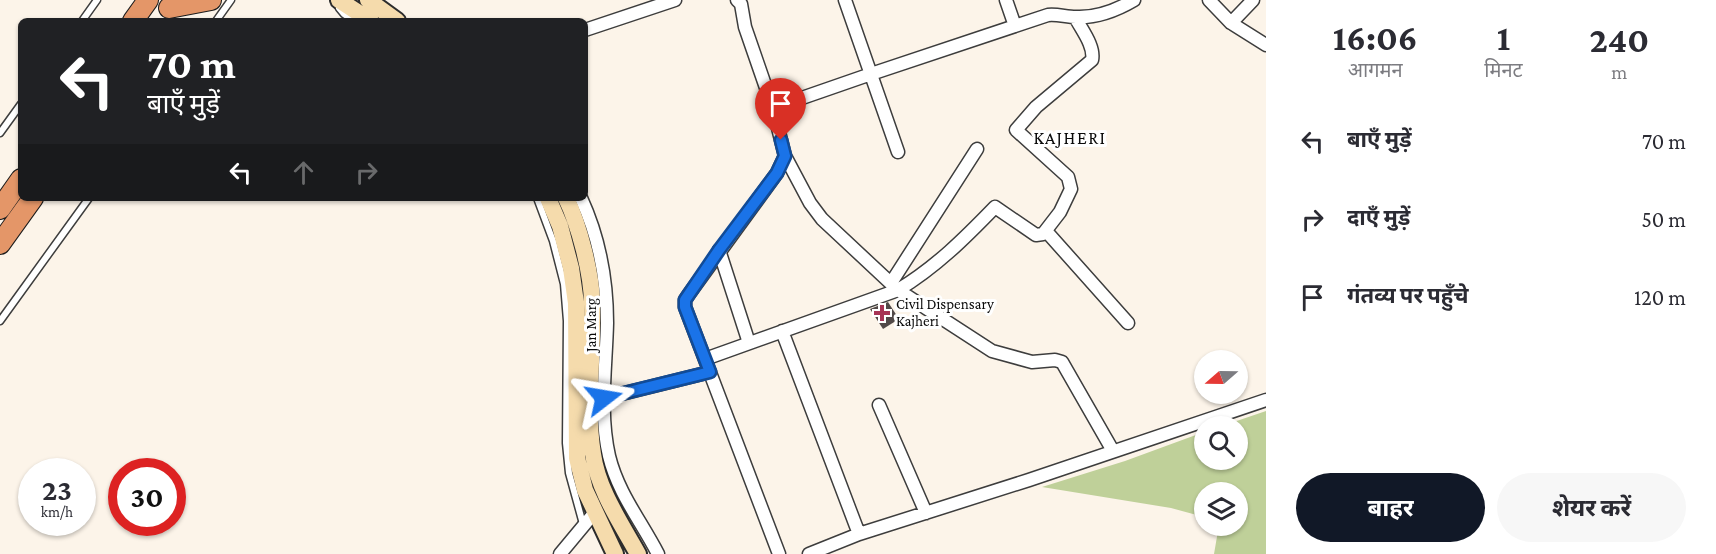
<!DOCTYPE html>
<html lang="hi">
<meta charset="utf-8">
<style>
body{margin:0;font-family:"Crimson Pro","Noto Sans Devanagari",serif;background:#f7f7f7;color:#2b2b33;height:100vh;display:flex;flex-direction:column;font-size:22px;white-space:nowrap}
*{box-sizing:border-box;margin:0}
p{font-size:20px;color:#7c7c81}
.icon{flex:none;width:33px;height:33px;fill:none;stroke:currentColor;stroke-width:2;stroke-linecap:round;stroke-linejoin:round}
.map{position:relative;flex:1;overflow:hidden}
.details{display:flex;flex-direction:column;background:#fff;width:450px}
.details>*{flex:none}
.top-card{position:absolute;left:18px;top:18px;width:570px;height:183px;border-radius:9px;box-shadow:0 2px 4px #0004;background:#202124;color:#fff;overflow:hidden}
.needle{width:39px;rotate:250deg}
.buttons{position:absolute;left:1194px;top:350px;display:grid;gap:12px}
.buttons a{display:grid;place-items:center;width:54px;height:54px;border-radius:50%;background:#fff;box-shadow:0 2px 4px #0004;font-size:30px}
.speed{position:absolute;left:18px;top:458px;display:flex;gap:12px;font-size:30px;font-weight:700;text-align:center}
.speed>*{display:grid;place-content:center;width:78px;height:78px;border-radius:50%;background:#fff;box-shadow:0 2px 4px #0004;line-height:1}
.speed small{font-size:15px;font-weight:400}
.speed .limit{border:9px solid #d22;background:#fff;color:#111}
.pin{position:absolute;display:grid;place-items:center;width:51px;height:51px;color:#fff;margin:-62px -26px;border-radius:50% 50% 50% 0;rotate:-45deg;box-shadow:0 0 6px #0007}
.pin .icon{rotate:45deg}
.me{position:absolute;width:66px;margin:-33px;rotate:76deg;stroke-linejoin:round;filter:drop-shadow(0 0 4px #0008)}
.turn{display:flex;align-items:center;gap:21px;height:126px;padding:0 30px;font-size:27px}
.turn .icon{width:78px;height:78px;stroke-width:2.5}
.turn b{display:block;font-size:42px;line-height:51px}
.lanes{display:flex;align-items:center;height:57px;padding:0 30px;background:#0003;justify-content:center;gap:30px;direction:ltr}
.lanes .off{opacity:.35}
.eta{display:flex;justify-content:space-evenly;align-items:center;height:102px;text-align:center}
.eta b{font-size:36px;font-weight:700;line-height:42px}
.cta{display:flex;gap:12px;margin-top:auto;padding:12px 30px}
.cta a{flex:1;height:69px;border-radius:36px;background:#111827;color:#fff;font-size:24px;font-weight:700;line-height:69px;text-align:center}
.cta a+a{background:#f7f7f7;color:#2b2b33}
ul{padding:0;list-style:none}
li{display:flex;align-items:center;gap:18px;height:78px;padding:0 30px}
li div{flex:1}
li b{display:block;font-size:22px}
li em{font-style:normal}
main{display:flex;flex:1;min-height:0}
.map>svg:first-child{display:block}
.forest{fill:#bfd099}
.building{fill:#514948}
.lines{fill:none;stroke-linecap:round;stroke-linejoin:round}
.service-casing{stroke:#3d3d3d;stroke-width:9}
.minor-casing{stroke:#3d3d3d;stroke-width:15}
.secondary-casing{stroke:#2c2c2c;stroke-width:20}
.trunk-casing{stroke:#1b1b1b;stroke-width:22}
.service{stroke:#fff;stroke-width:6}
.minor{stroke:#fff;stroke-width:12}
.secondary{stroke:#f5dbac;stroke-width:16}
.trunk{stroke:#e49668;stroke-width:20}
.route-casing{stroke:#114b97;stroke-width:15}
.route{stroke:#1a73e8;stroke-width:10}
.poi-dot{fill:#a73455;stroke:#fff;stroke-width:2}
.labels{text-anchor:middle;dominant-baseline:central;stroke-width:6;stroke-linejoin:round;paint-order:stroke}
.poi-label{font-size:15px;fill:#0a0a0a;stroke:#fff;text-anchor:start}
.street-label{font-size:15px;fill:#0a0a0a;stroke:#fff}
.quarter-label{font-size:18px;letter-spacing:1.5px;fill:#0a0a0a;stroke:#fff}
</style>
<main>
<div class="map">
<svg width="1266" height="554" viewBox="0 0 1266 554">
<rect width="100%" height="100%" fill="#fcf4e9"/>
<path class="forest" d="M 1266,411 L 1266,554 L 1214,554 L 1219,525 L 1238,525 L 1238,492 L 1204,492 L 1204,517 L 1171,508 L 1042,487 L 1125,461 L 1204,432 L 1204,459 L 1238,459 L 1238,426 L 1222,426 Z"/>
<path class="building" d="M 888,302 L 899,319 L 883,329 L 870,309 Z"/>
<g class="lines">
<defs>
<path id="service" d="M 339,8 L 344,14 L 354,21
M 82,21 L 97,0
M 216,21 L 231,0
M 0,133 L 21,104
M 537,198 L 553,241 L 564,284 L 567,321 L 566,443 L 569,473 L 583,524
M 0,321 L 89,198"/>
<path id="minor" d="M 737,0 L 741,4 L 745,27 L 773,108 L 785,156 L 777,173 L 689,294 L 685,300 L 685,307 L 779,554
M 845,0 L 898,152
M 1006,0 L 1015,26
M 1209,0 L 1231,23 L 1266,45
M 1075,17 C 1081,29 1095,46 1092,60 L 1036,107 L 1016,130 L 1068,177 L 1071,189 L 1060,212 L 1043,234 L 1036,235 L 995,207 C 965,238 936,267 898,290 L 992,351 L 1032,362 L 1055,360 L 1062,362 L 1113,451
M 1231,23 L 1253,0
M 585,30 L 675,0
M 773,108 L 871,74 L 1048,15 C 1058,14 1066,17 1076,17 C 1097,18 1117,10 1134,0
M 581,198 C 599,237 607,280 607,323 C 606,367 599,412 609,456 C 618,493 641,521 658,554
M 1046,231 L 1128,323
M 719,250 L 749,343
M 891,283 L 977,149
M 782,331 L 859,534
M 705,359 L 898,290 L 822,219 L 810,203 L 785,156
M 597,400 L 710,372
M 879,405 L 926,513
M 560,554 L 595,512
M 809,554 L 859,534 L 1029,480 L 1266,400"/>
<path id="secondary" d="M 339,0 L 371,21
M 368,0 L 397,21
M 548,198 L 560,226 L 571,268 L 576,303 L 577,458 L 585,490 L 615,554
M 566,198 C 579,225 592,274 592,304 C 594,354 585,405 593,454 C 598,490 621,523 638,554"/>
<path id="trunk" d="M 169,8 L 211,0
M 133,21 L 148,0
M 0,209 L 21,179
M 0,244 L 33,198"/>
</defs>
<use href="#service" class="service-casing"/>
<use href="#minor" class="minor-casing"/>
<use href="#secondary" class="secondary-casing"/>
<use href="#trunk" class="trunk-casing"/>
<use href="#service" class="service"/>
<use href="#minor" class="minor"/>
<use href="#secondary" class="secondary"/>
<use href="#trunk" class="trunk"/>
</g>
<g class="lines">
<defs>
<path id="route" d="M 604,398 L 710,372 L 685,307 L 685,300 L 719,250 L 777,173 L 785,156 L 781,140"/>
</defs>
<use href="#route" class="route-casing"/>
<use href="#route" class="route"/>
</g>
<path class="poi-dot" d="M879 304h6v6h6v6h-6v6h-6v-6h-6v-6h6z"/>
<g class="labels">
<g class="poi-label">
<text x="896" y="304">Civil Dispensary<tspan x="896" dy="17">Kajheri</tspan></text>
</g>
<g class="street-label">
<text transform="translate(591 325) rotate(-90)">Jan Marg</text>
</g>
<g class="quarter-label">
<text x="1070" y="138">KAJHERI</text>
</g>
</g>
</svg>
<div class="buttons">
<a><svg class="needle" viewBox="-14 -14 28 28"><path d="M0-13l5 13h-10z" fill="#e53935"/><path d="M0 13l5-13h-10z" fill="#7c7c81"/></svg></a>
<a><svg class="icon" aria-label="search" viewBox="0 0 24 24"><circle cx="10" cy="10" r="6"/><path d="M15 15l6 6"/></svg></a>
<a><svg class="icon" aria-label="layers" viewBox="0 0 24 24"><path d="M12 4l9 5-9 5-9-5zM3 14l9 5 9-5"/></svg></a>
</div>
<div class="speed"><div>23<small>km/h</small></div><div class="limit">30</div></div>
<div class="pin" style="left:781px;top:140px;background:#d93025"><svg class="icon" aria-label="arrive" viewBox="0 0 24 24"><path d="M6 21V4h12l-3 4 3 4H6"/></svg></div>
<svg class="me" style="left:604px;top:398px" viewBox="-20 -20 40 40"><path d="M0-17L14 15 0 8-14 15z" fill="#1a73e8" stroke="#fff" stroke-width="4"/></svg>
<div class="top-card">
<div class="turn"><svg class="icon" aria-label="left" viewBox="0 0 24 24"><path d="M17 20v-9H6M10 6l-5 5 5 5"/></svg><div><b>70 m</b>बाएँ मुड़ें</div></div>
<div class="lanes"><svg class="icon" aria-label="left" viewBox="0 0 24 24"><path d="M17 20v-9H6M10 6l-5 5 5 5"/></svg><svg class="icon off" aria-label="ahead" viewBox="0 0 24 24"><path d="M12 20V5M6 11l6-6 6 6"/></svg><svg class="icon off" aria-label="right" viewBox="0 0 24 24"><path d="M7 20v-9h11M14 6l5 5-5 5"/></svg></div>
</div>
</div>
<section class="details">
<div class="eta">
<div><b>16:06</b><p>आगमन</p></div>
<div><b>1</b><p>मिनट</p></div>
<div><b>240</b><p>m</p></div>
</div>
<ul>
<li><svg class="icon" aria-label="left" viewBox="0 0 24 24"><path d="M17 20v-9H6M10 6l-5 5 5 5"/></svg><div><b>बाएँ मुड़ें</b></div><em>70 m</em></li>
<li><svg class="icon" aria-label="right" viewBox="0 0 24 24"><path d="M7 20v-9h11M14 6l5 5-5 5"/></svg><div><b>दाएँ मुड़ें</b></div><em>50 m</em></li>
<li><svg class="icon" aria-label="arrive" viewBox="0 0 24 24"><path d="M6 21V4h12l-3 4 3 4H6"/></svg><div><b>गंतव्य पर पहुँचे</b></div><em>120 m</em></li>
</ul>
<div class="cta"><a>बाहर</a><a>शेयर करें</a></div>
</section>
</main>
